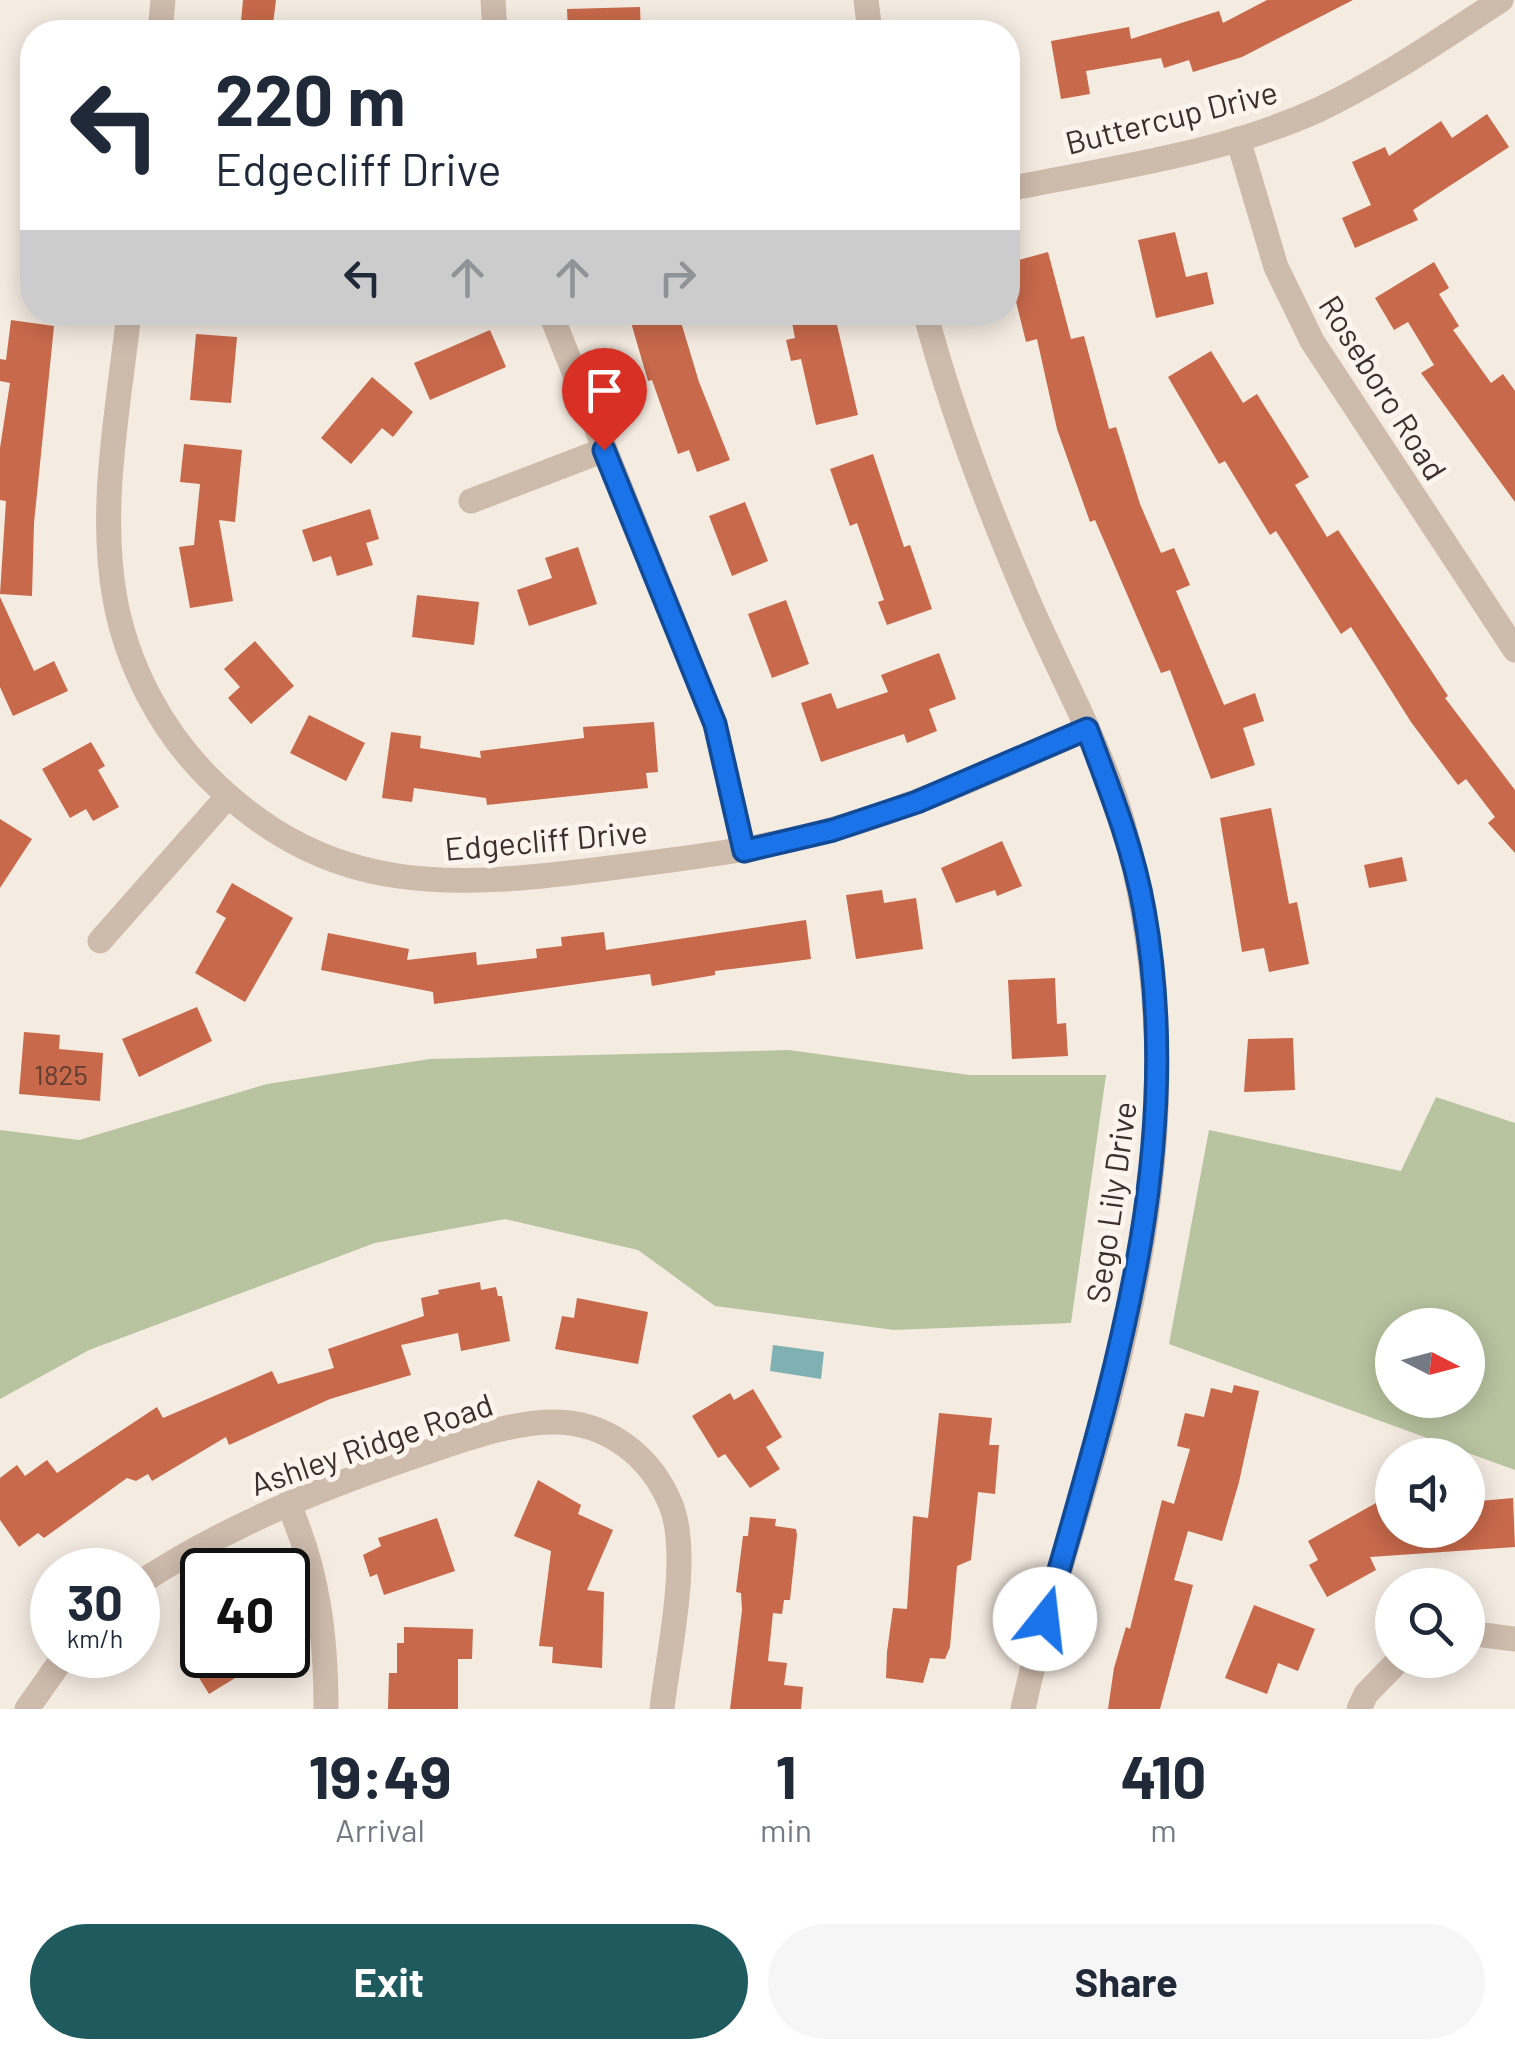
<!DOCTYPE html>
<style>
body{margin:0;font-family:Barlow,sans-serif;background:#f6f6f7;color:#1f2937;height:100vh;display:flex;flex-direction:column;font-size:38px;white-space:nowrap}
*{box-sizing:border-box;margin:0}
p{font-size:32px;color:#747a83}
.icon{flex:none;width:55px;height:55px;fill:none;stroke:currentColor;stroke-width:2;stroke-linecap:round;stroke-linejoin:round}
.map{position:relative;height:1709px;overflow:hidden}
.details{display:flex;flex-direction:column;background:#fff;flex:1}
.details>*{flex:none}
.banner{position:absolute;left:20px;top:20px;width:1000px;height:305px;border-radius:40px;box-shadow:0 5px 25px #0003;background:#fff;color:#1f2937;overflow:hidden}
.needle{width:65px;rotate:96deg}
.tools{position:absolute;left:1375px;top:1308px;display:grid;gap:20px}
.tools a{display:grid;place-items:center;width:110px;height:110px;border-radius:50%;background:#fff;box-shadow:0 5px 25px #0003;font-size:50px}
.speed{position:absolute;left:30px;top:1548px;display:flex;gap:20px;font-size:50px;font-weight:700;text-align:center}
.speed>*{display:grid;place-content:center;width:130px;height:130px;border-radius:50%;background:#fff;box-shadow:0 5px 25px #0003;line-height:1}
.speed small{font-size:25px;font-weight:400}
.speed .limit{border:5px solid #111;border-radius:15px;background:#fff;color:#111}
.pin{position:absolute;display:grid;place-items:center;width:85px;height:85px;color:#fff;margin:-102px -42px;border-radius:50% 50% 50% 0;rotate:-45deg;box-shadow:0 0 10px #0007}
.pin .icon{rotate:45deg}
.me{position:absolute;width:110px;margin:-55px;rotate:16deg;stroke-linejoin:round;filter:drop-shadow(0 0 8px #0008)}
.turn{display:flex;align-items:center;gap:35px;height:210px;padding:0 30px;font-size:45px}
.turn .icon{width:130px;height:130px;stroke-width:2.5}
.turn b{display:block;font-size:70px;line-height:85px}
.lanes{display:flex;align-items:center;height:95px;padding:0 30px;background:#0003;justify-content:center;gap:50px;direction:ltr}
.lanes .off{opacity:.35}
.eta{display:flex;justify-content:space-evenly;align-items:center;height:170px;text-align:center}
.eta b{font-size:60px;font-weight:700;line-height:70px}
.cta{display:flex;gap:20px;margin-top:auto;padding:20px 30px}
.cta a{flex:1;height:115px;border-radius:60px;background:#1f5a5e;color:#fff;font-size:40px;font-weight:700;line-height:115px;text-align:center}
.cta a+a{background:#f6f6f7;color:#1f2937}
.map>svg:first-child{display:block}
.green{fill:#b8c4a0;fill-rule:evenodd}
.water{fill:#7fb0b2}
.building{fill:#c8694b}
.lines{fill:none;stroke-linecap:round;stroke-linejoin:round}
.minor{stroke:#cdbbac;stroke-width:25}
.tertiary{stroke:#cdbbac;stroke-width:25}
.route-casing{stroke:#114b97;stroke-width:25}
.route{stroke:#1a73e8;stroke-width:18}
.labels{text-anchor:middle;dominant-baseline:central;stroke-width:10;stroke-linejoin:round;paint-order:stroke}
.number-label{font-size:28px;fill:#5e3e33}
.street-label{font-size:32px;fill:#3b302b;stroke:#fbf5ee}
</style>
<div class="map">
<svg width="1515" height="1709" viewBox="0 0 1515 1709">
<rect width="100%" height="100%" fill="#f4ebe1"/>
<path class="green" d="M 789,1050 L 969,1075 L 1106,1075 L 1071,1323 L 894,1330 L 715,1306 L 638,1250 L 505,1219 L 375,1243 L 89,1350 L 0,1399 L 0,1130 L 79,1140 L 267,1084 L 430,1059 Z
M 1436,1097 L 1515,1123 L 1515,1470 L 1169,1344 L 1209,1130 L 1401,1171 ZM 1392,1325 L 1468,1325 L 1468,1400 L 1392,1400 Z"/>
<path class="water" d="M 773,1345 L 824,1352 L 821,1379 L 770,1371 Z"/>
<path class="building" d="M 243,0 L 276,0 L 272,32 L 240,32 Z
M 1267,0 L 1353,0 L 1242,57 L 1193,72 L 1189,60 L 1164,68 L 1161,58 L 1086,71 L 1090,94 L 1061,99 L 1051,41 L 1129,27 L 1131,39 L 1219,11 L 1223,23 Z
M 640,7 L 641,32 L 568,32 L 567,9 Z
M 1487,114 L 1509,147 L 1413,210 L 1418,220 L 1355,248 L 1342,218 L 1371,205 L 1352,162 L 1385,147 L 1389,156 L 1441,121 L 1452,138 Z
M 1175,232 L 1186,277 L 1207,272 L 1214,304 L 1156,318 L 1138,240 Z
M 1048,252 L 1071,339 L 1084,336 L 1109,429 L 1116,427 L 1140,504 L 1161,553 L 1174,548 L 1190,585 L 1176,591 L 1224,705 L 1255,693 L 1264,721 L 1243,728 L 1255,765 L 1211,779 L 1170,670 L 1161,673 L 1095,520 L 1090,522 L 1057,429 L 1037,339 L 1026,342 L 1008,269 L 1008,263 Z
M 1434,262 L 1449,288 L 1439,294 L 1459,326 L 1453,330 L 1491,383 L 1503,374 L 1515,391 L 1515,502 L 1421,373 L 1434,365 L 1408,322 L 1394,330 L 1375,298 Z
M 628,312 L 678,312 L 699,382 L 730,460 L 697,472 L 689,450 L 678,454 L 652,380 L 648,381 Z
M 790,312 L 834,312 L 858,415 L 816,425 L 801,359 L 791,361 L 786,340 L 795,338 Z
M 11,320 L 54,326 L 34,523 L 32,596 L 0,594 L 6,501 L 0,500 L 0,448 L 10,383 L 0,381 L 0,359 L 6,360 Z
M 490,330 L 506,367 L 430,400 L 414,363 Z
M 196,334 L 237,337 L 231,403 L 190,400 Z
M 1211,351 L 1243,403 L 1257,394 L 1309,477 L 1295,485 L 1327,537 L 1338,530 L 1448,696 L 1445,698 L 1515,790 L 1515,853 L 1488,823 L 1495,817 L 1466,779 L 1458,785 L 1411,722 L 1351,627 L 1341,634 L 1276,531 L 1270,535 L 1225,461 L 1219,464 L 1168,377 Z
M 372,377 L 413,412 L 393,437 L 382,428 L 351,464 L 321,438 Z
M 184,444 L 242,450 L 235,522 L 219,520 L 233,601 L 190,608 L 179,547 L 194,545 L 200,484 L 180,482 Z
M 873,454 L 904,547 L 910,545 L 932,609 L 887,625 L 878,602 L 884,600 L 857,523 L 850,526 L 830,469 Z
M 745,502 L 768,561 L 732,576 L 709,516 Z
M 370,509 L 379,539 L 366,543 L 373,565 L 337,576 L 331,556 L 313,562 L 302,530 Z
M 578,547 L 597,604 L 529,626 L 517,590 L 552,578 L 545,558 Z
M 417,595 L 479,602 L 474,645 L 412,637 Z
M 0,597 L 34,671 L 54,661 L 68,691 L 13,716 L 0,687 Z
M 786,600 L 809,664 L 772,678 L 748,614 Z
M 255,641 L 294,686 L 251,724 L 228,698 L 240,687 L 224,669 Z
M 939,653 L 956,699 L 929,709 L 937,731 L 907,743 L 904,734 L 821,762 L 801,703 L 831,693 L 837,709 L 888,692 L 881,675 Z
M 309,715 L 365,743 L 346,781 L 290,753 Z
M 654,722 L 658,772 L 646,773 L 648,788 L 487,805 L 486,798 L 414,788 L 412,802 L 382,798 L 391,732 L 421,736 L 420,748 L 481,758 L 480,751 L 584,738 L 583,727 Z
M 91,742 L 105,766 L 98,770 L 119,807 L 93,821 L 86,809 L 70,818 L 42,769 Z
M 1271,808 L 1289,904 L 1297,902 L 1309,964 L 1269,972 L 1264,948 L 1242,952 L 1220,818 Z
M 0,819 L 32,839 L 0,888 Z
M 1002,841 L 1022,886 L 997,896 L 995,890 L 956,903 L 941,868 Z
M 1402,857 L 1407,881 L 1369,888 L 1364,865 Z
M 232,883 L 293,918 L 245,1002 L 195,973 L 226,918 L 216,912 Z
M 882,890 L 884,903 L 916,898 L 923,949 L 856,959 L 846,895 Z
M 806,920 L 811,959 L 715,971 L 715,975 L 652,986 L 650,974 L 434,1004 L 433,992 L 321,970 L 328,933 L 409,949 L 407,960 L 476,952 L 477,965 L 537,958 L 536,949 L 562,946 L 561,937 L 604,932 L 606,950 Z
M 1055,978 L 1057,1024 L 1066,1023 L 1068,1056 L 1012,1059 L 1008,980 Z
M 197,1007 L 212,1041 L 139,1077 L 122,1039 Z
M 24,1032 L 60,1035 L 59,1049 L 103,1053 L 100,1101 L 19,1094 Z
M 1293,1038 L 1295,1090 L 1244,1092 L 1248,1039 Z
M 480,1282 L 481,1290 L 496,1287 L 498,1296 L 502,1296 L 510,1341 L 461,1351 L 458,1333 L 401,1345 L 411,1375 L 330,1399 L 229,1445 L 226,1437 L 152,1481 L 148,1474 L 136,1481 L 127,1478 L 44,1538 L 38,1533 L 19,1547 L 0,1520 L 0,1478 L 17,1465 L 25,1476 L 47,1460 L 57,1473 L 157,1407 L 163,1418 L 272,1371 L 278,1384 L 334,1368 L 328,1349 L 424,1316 L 421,1298 L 439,1294 L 438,1290 Z
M 577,1298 L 648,1312 L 638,1364 L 555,1349 L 562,1316 L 574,1318 Z
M 1234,1385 L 1259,1391 L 1239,1482 L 1222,1541 L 1188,1531 L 1174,1580 L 1193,1585 L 1160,1709 L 1108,1709 L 1114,1668 L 1126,1627 L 1130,1629 L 1162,1500 L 1174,1504 L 1190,1449 L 1177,1446 L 1185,1413 L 1204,1417 L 1211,1388 L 1232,1393 Z
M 753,1389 L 782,1437 L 766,1447 L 780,1469 L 750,1488 L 725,1454 L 718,1458 L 692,1416 L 730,1393 L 734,1400 Z
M 939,1413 L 992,1418 L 989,1445 L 999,1445 L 995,1494 L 978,1492 L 971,1560 L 957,1566 L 950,1647 L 945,1659 L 930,1658 L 923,1683 L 886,1678 L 887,1652 L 893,1608 L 907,1609 L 913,1516 L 928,1518 Z
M 538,1480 L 581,1505 L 578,1514 L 613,1530 L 587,1590 L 604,1592 L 602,1668 L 552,1663 L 553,1647 L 539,1646 L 551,1551 L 514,1536 Z
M 1513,1498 L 1515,1547 L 1370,1557 L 1376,1570 L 1327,1597 L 1309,1565 L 1318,1560 L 1308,1541 L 1376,1503 L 1391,1530 L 1468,1530 L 1468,1502 Z
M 750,1517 L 776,1519 L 775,1526 L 796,1529 L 797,1535 L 790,1600 L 784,1600 L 782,1614 L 773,1613 L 768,1661 L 787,1663 L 784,1685 L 803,1687 L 801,1709 L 730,1709 L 742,1610 L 741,1593 L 736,1592 L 743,1536 L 748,1536 Z
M 437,1518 L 455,1571 L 384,1595 L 377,1574 L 370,1577 L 363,1555 L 381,1546 L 378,1538 Z
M 1254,1605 L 1315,1629 L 1298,1671 L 1278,1663 L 1267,1694 L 1225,1678 Z
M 404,1627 L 473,1629 L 472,1659 L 458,1659 L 458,1709 L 388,1709 L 389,1673 L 397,1673 L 397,1643 L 404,1643 Z
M 185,1655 L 273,1655 L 209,1694 Z"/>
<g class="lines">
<path class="minor" d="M 493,0 L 495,32
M 160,32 L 163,0
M 1238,139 L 1276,267 L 1312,341 L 1515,650
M 1008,189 C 1111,168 1221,154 1318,110 C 1382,80 1441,39 1501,0
M 129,312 C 119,406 98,505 115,599 C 127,665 161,730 208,777 C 331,899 453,888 610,868 C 685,858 760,850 834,829 C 921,805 1004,765 1087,729
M 550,312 L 715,724 L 744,851
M 471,501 L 604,450
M 100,941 L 228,796
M 288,1503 C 318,1571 326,1635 326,1709
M 138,1584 C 226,1526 321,1488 421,1454 C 462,1440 510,1422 554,1422 C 607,1422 651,1456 671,1505 C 691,1556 668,1654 662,1709
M 1468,1633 L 1515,1639
M 27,1709 L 65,1655
M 1359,1709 L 1366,1694 L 1399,1660"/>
<path class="tertiary" d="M 866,0 L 870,32
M 925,312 C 951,410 987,505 1027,598 C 1058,671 1100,743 1122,820 C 1185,1042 1155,1236 1094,1454 C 1070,1539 1042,1622 1023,1709"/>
</g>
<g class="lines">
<defs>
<path id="route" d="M 604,450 L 715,724 L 744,851 L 833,830 L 917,802 L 1087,729 C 1109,788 1133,847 1144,910 C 1188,1155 1111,1386 1045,1619"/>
</defs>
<use href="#route" class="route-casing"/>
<use href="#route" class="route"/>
</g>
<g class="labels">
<g class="number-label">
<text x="61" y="1074">1825</text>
</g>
<g class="street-label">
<text transform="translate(1171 116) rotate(-14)">Buttercup Drive</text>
<text transform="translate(1384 387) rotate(58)">Roseboro Road</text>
<text transform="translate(546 839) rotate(-5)">Edgecliff Drive</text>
<text transform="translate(1110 1202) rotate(-82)">Sego Lily Drive</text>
<text transform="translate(371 1443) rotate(-19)">Ashley Ridge Road</text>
</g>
</g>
</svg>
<div class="tools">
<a><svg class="needle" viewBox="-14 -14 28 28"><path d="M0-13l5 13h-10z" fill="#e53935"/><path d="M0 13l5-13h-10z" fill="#747a83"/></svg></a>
<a><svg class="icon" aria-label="sound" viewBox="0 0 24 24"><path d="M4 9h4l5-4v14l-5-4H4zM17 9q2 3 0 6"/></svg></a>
<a><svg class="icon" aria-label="search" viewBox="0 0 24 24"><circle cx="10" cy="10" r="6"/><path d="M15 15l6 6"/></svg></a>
</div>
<div class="speed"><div>30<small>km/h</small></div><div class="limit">40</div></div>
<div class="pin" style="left:604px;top:450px;background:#d93025"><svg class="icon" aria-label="arrive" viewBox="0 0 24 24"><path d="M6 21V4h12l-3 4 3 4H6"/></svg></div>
<svg class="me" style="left:1045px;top:1619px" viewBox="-20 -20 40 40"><circle r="19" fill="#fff"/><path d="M0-13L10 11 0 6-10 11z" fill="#1a73e8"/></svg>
<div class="banner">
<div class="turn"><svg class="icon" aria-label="left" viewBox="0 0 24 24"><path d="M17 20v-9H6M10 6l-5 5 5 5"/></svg><div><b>220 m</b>Edgecliff Drive</div></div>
<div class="lanes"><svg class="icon" aria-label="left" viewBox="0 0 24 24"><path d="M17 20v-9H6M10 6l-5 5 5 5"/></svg><svg class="icon off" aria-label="ahead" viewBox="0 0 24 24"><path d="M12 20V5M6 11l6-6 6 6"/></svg><svg class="icon off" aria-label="ahead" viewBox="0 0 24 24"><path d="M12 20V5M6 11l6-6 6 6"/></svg><svg class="icon off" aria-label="right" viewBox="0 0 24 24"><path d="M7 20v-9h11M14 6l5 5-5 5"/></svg></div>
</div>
</div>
<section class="details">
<div class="eta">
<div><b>19:49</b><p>Arrival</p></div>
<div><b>1</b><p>min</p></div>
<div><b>410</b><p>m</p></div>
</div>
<div class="cta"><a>Exit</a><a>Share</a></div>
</section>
